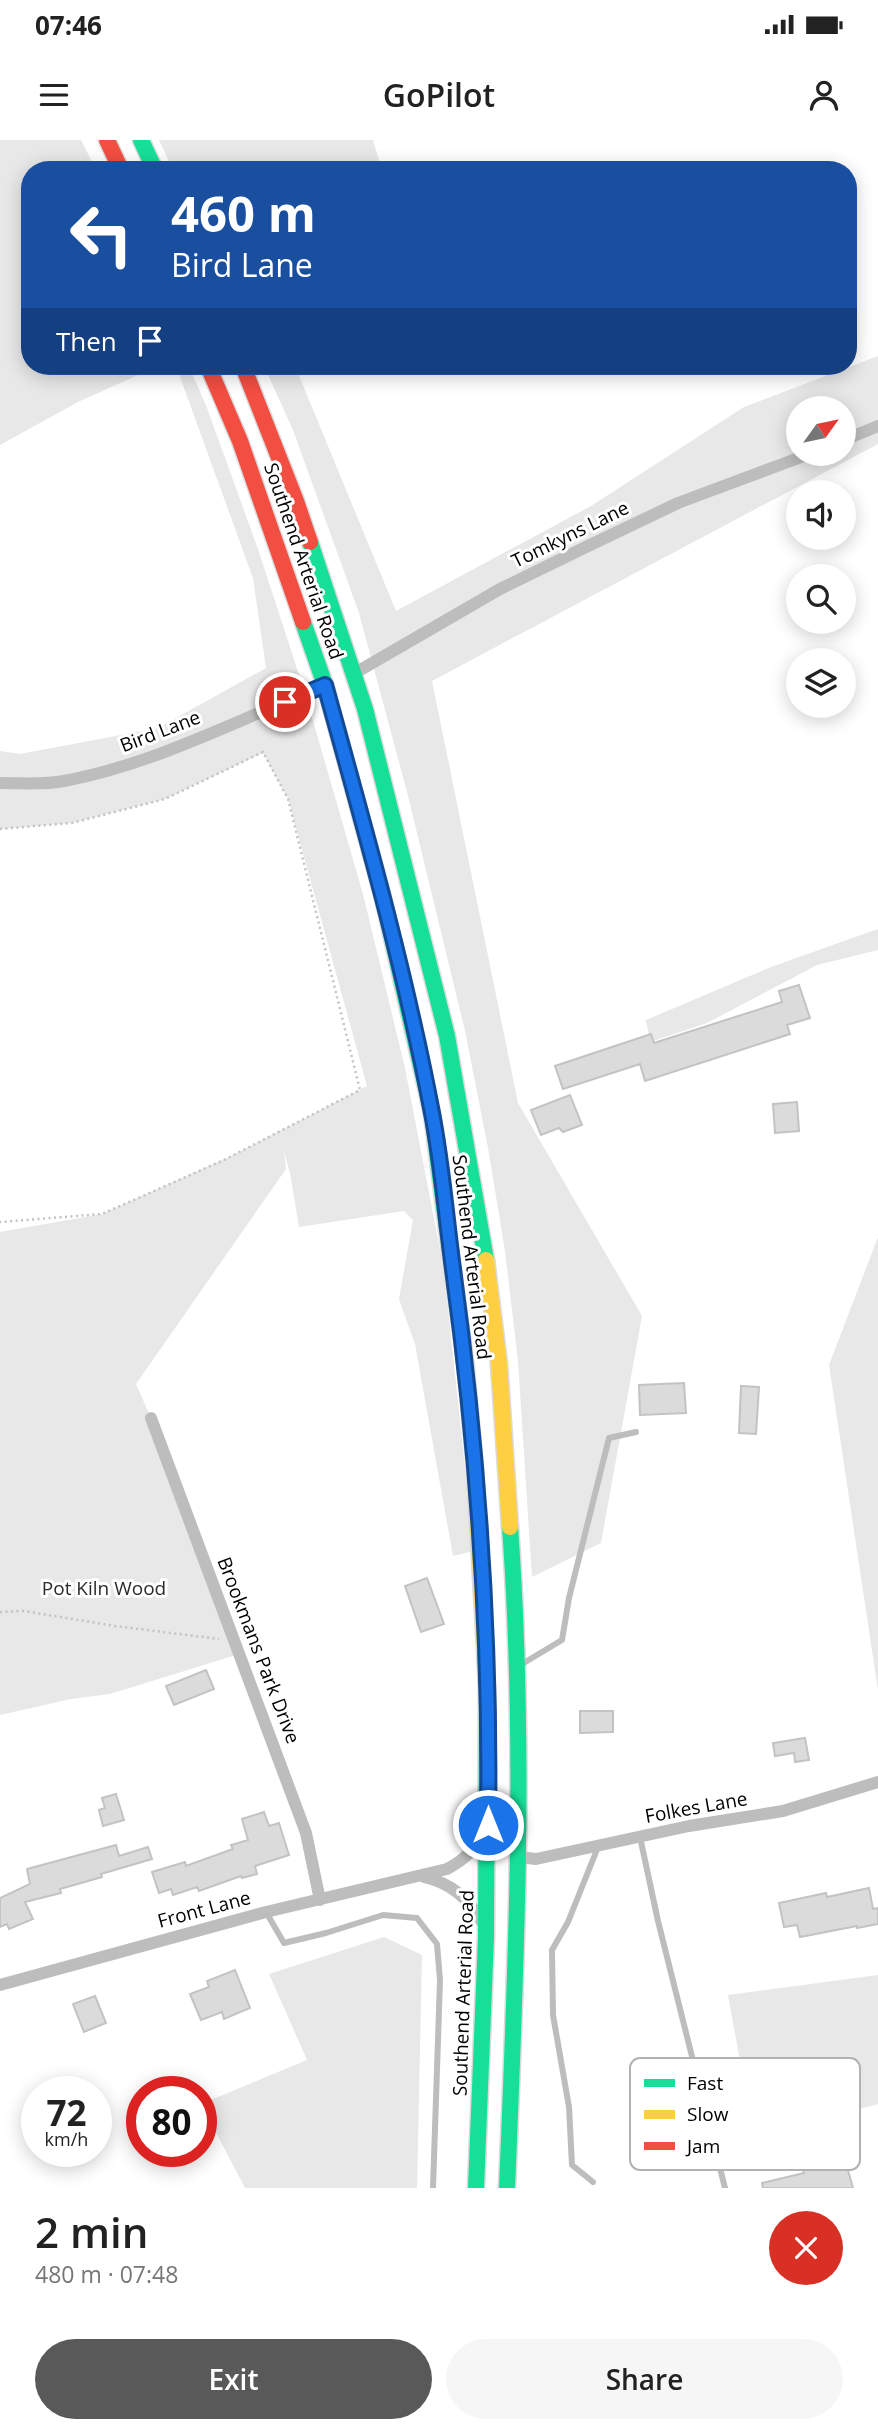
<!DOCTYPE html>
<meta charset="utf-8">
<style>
body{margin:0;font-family:"Open Sans",sans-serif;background:#f6f6f6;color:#222;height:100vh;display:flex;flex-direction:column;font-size:26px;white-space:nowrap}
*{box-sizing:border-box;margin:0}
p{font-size:23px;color:#767676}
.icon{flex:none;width:38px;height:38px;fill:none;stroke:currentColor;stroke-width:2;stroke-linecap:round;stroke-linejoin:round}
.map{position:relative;height:2048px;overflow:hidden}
.drawer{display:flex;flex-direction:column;background:#fff;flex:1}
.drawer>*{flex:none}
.top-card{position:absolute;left:21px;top:21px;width:836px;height:214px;border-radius:28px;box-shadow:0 4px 18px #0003;background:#1a4fa0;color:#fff;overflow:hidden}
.needle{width:46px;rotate:57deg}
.controls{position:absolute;left:786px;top:256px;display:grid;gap:14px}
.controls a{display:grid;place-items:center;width:70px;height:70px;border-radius:50%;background:#fff;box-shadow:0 4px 18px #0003;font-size:35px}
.speed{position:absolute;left:21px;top:1936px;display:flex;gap:14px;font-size:35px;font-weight:700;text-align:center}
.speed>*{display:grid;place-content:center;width:91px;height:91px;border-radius:50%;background:#fff;box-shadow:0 4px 18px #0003;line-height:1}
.speed small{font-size:18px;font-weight:400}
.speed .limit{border:10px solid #d22;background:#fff;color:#111}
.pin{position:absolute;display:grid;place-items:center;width:60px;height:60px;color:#fff;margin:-30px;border:4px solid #fff;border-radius:50%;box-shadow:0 2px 7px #0007}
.me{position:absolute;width:77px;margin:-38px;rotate:0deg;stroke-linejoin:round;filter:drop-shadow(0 0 5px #0008)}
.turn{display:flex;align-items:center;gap:24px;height:147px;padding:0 35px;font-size:32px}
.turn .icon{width:91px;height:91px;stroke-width:2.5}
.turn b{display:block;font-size:49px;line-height:60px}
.then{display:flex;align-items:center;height:66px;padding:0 35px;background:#0003;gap:14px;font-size:26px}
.round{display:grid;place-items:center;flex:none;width:74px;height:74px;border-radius:37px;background:#f6f6f6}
.overview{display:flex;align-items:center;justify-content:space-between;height:119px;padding:0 35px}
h1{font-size:42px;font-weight:600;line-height:52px}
.cta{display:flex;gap:14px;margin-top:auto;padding:14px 35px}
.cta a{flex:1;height:80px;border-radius:42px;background:#595959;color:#fff;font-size:28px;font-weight:600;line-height:80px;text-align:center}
.cta a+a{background:#f6f6f6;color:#222}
.status{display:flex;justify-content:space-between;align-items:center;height:49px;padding:0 35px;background:#fff;direction:ltr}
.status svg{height:19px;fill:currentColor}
header{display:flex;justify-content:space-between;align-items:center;height:91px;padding:0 35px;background:#fff;font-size:32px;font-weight:600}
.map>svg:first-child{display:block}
.green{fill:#e8e8e8;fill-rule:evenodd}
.building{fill:#dbdbdb;stroke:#c3c3c3;stroke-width:2}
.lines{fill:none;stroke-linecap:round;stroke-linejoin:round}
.fast-casing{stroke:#dbdbdb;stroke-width:19}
.slow-casing{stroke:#dbdbdb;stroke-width:19}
.jam-casing{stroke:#dbdbdb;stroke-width:19}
.path{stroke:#c2c2c2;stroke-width:2.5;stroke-dasharray:2 3.5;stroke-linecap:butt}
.lane{stroke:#bdbdbd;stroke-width:6}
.street{stroke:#bdbdbd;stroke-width:12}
.fast{stroke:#16e098;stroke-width:16}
.slow{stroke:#ffcf43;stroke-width:16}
.jam{stroke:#f24e42;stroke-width:16}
.route-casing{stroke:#114b97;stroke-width:18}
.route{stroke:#1a73e8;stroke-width:12}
.labels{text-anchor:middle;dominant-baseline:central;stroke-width:6;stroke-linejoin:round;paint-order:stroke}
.street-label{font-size:19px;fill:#000;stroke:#fff}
.park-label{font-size:19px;fill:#2c2c2c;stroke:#fff}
.key{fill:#fff;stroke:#b2b2b2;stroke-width:2}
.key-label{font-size:19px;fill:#000}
</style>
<div class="status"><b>07:46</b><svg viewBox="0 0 49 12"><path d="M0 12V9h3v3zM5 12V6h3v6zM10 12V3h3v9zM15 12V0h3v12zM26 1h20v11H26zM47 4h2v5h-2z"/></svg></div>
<header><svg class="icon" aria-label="menu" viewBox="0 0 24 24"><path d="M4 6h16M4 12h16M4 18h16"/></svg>GoPilot<svg class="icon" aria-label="person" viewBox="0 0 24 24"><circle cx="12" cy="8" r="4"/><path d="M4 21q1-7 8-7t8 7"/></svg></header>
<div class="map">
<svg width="878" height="2048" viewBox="0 0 878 2048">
<rect width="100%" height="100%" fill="#fff"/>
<path class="green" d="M 0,0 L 81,0 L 96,30 L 30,30 L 30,226 L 158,226 L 78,262 L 0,305 Z
M 159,0 L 373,0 L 382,30 L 173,30 Z
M 878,216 L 878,304 L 432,541 L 518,963 L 642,1176 L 601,1403 L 532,1437 L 518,1221 L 505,1111 L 488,1008 L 465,891 L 408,656 L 359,473 L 293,290 L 264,226 L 295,226 L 396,471 L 591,366 L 744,267 ZM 798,268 L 844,268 L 844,313 L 798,313 Z
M 176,226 L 189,226 L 207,268 L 258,409 L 305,553 L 363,754 L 405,928 L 444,1131 L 474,1411 L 453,1416 L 415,1204 L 399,1159 L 413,1080 L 404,1071 L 299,1087 L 290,1033 L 284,1012 L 286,1029 L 136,1244 L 151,1278 L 236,1515 L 110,1554 L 71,1559 L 0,1575 L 0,1092 L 102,1074 L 231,1016 L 367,946 L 288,659 L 263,613 L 165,659 L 72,683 L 0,689 L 0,611 L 20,614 L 158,588 L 266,528 L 253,438 Z
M 878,789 L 878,810 L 817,825 L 707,883 L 650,902 L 646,880 L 771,827 Z
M 878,1097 L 878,1550 L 829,1225 Z
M 384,1797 L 422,1815 L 417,2048 L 245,2048 L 201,1964 L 307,1920 L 269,1834 Z
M 878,1835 L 878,1964 L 754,1998 L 728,1855 Z"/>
<path class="building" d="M 799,845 L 810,878 L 787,885 L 790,894 L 645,941 L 640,924 L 563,949 L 555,926 L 651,894 L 654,903 L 782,862 L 779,851 Z
M 570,955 L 582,985 L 563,992 L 559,988 L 541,995 L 531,970 Z
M 797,962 L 799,991 L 775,993 L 773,964 Z
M 684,1243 L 686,1273 L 640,1275 L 639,1245 Z
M 741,1246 L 759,1247 L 756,1294 L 739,1293 Z
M 427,1438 L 444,1484 L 421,1492 L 405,1446 Z
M 206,1530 L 214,1549 L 174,1565 L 166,1546 Z
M 580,1571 L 613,1571 L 613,1592 L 580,1593 Z
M 805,1598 L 809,1620 L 795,1622 L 794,1613 L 775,1616 L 773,1603 Z
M 116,1654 L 124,1680 L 103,1686 L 99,1670 L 105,1668 L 102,1658 Z
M 264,1672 L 269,1686 L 279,1683 L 289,1715 L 255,1726 L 257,1734 L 242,1738 L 241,1736 L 199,1751 L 197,1747 L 173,1755 L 171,1749 L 159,1753 L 152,1732 L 185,1722 L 186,1726 L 233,1709 L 231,1705 L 248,1700 L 242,1679 Z
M 116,1705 L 119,1716 L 148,1707 L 152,1719 L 101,1734 L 102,1737 L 60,1749 L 61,1753 L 25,1762 L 33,1779 L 9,1789 L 7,1784 L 0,1787 L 0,1758 L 30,1744 L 27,1729 Z
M 869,1748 L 873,1769 L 878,1768 L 878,1784 L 857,1788 L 857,1786 L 800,1797 L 797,1785 L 784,1787 L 779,1763 L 826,1753 L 827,1757 Z
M 235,1830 L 250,1868 L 224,1879 L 222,1872 L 201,1880 L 190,1854 L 209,1847 L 207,1841 Z
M 95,1856 L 106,1883 L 84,1892 L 73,1864 Z
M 838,1964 L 849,2008 L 842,2009 L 853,2048 L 763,2048 L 762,2043 L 804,2033 L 789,1977 Z"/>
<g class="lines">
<defs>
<path id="fast" d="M 141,0 L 155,30
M 310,402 L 365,569 L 447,896 L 486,1120
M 303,482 L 325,545 L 383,758 L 432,974 L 447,1089
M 476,2048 L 486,1797 L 487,1550 L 485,1508
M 507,2048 C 516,1828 526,1608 510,1387"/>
<path id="slow" d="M 447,1089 L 465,1220 L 475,1329 L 485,1508
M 486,1120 L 499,1224 L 510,1387"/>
<path id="jam" d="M 107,0 L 121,30
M 208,226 L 240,301 L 303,482
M 243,226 L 296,361 L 310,402"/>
</defs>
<use href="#fast" class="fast-casing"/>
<use href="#slow" class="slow-casing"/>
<use href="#jam" class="jam-casing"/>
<path class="path" d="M 0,689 L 72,683 L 165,659 L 263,612 L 288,659 L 360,950 L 224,1020 L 102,1074 L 0,1082
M 0,1472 L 24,1471 L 115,1486 L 219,1499"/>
<path class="lane" d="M 522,1524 L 562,1500 L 569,1458 L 609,1298 L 636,1292
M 640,1697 L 658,1781 L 725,2048
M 266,1772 L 284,1803 L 326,1793 L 383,1775 L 417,1778 L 437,1804 L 440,1840 L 433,2048
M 593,2042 L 572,2025 L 569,1967 L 553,1875 L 552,1810 L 568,1782 L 598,1707"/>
<path class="street" d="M 844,300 L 878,286
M 355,533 L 500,449 L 590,405 L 678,363 L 812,313
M 0,643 C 21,643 44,645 64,641 C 155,624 240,579 325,545
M 151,1278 L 306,1693 L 320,1760
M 519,1717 L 536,1719 L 689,1686 L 783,1671 L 878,1642
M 424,1737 C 451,1743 468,1758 482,1782
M 0,1845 L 266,1772 L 447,1729 C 464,1720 475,1710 482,1692"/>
<use href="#fast" class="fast"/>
<use href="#slow" class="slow"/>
<use href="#jam" class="jam"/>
</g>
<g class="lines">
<defs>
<path id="route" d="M 285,562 L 325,545 C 364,686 405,830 432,973 C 442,1024 446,1077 453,1129 C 478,1313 491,1499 488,1685"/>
</defs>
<use href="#route" class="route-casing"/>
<use href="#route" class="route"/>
</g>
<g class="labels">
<g class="street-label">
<text transform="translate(570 394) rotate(-26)">Tomkyns Lane</text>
<text transform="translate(304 421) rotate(71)">Southend Arterial Road</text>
<text transform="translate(160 591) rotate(-21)">Bird Lane</text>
<text transform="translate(472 1117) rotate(83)">Southend Arterial Road</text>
<text transform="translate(259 1510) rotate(69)">Brookmans Park Drive</text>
<text transform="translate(696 1667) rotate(-10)">Folkes Lane</text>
<text transform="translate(204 1769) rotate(-15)">Front Lane</text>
<text transform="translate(463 1853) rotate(-88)">Southend Arterial Road</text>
</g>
<g class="park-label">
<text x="104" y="1448">Pot Kiln Wood</text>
</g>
</g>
<rect x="630" y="1918" width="230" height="112" rx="10" class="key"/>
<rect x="644" y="1939" width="31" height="8" fill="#16e098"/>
<rect x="644" y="1970" width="31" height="9" fill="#ffcf43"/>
<rect x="644" y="2002" width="31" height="8" fill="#f24e42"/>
<g class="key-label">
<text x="687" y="1950">Fast</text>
<text x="687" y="1981">Slow</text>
<text x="687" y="2013">Jam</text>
</g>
</svg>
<div class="controls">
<a><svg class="needle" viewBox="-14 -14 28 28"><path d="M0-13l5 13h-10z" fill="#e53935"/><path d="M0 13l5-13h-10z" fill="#767676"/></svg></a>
<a><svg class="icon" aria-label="sound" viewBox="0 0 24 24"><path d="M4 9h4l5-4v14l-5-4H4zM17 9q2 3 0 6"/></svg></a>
<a><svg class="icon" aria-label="search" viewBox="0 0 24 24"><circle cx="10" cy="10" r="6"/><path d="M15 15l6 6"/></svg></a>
<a><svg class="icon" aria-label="layers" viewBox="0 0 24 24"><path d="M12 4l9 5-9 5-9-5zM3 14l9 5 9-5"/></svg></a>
</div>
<div class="speed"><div>72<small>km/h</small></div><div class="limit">80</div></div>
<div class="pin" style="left:285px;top:562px;background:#d93025"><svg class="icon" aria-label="arrive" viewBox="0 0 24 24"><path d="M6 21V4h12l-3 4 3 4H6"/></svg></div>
<svg class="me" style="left:488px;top:1685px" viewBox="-20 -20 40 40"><circle r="17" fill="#1a73e8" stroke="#fff" stroke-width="3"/><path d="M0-11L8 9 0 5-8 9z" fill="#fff"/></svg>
<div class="top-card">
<div class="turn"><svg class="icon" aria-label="left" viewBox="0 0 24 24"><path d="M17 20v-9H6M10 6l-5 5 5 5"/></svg><div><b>460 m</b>Bird Lane</div></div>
<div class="then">Then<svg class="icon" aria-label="arrive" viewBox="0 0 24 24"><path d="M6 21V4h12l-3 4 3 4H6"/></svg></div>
</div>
</div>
<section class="drawer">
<div class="overview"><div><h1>2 min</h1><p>480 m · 07:48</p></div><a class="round" style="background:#d93025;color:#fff"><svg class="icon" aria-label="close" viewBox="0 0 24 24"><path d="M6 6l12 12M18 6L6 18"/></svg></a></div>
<div class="cta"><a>Exit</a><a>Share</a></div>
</section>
